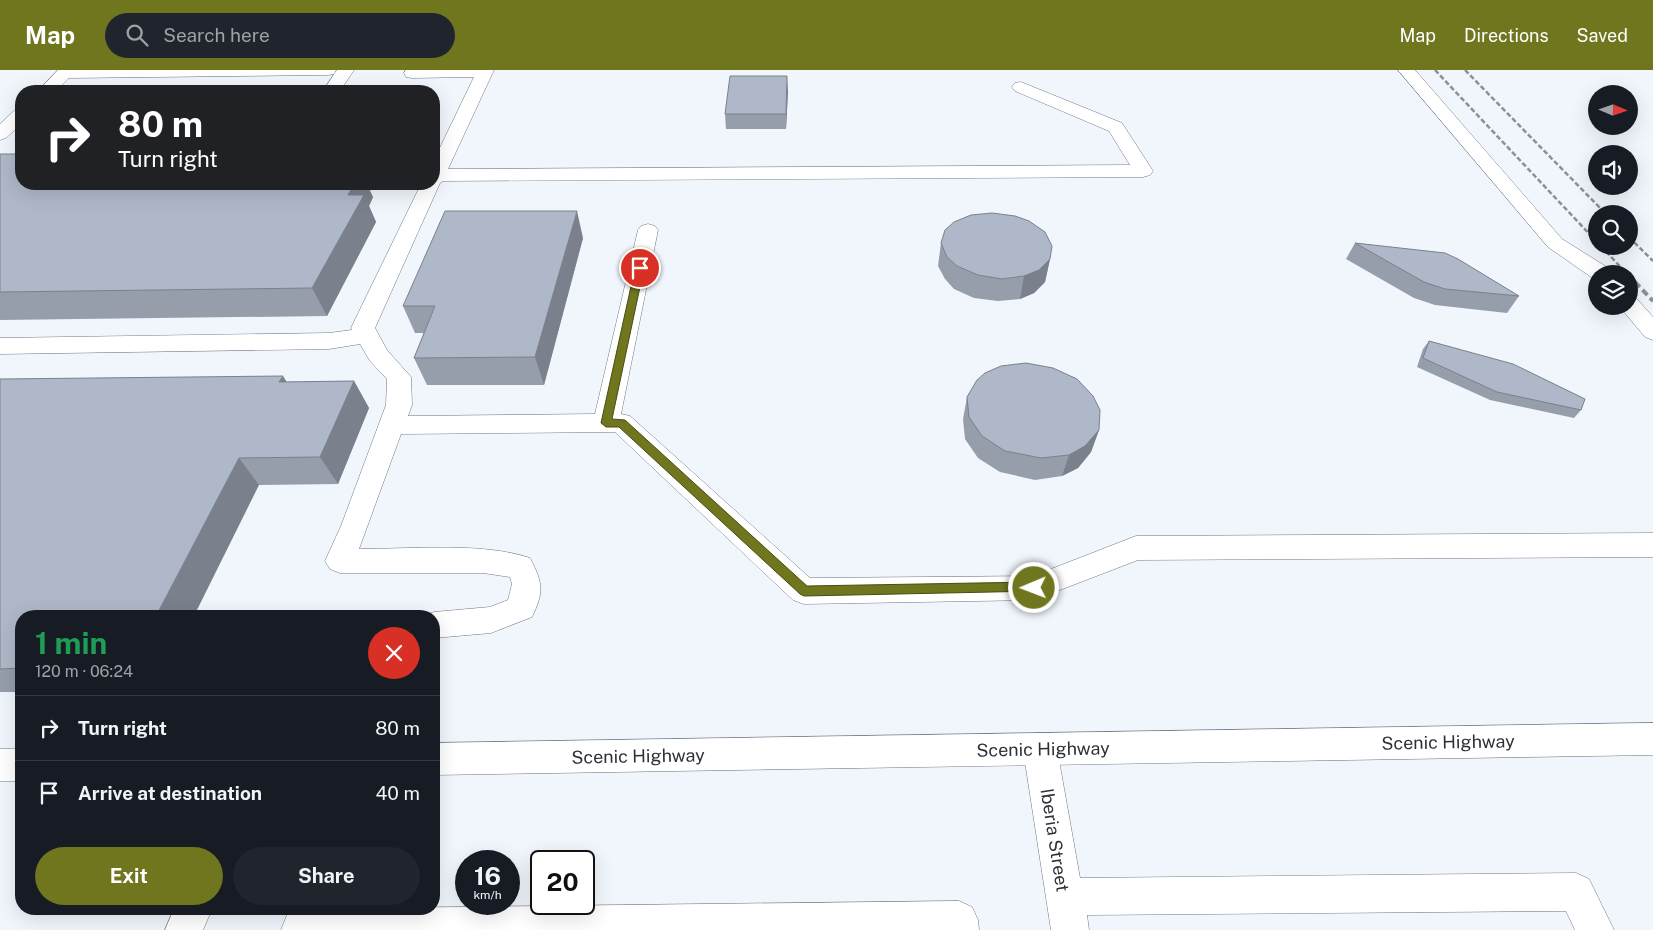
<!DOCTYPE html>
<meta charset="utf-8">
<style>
body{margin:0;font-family:"Public Sans",sans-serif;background:#20242c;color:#f1f3f6;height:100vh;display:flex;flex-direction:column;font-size:19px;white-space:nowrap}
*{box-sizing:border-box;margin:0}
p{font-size:16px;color:#9ea1a6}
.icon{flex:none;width:28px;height:28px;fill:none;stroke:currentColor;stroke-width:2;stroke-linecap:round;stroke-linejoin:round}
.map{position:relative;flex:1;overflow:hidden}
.panel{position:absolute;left:15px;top:540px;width:425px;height:305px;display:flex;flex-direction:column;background:#171b24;border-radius:20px;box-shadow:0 5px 20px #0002}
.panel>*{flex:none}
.guide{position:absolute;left:15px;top:15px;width:425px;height:105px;border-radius:20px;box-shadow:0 5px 20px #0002;background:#202124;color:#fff;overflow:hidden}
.needle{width:32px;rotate:92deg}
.fabs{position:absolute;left:1588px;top:15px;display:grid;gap:10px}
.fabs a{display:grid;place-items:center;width:50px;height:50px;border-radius:50%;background:#171b24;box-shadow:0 5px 20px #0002;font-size:25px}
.speed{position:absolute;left:455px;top:780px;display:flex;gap:10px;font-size:25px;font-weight:700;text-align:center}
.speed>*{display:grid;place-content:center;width:65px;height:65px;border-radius:50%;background:#171b24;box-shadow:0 5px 20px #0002;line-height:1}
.speed small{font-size:12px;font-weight:400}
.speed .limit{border:2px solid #111;border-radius:8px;background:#fff;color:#111}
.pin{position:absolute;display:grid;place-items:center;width:42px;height:42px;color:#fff;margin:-21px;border:2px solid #fff;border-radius:50%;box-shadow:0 1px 5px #0007}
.me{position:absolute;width:55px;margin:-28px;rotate:269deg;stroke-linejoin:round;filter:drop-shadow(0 0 4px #0008)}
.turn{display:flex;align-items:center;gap:18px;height:105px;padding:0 20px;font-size:22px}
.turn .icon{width:65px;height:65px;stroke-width:2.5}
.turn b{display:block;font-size:35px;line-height:42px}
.round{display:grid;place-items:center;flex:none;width:52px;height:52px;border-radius:26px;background:#20242c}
.overview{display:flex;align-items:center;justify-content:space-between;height:85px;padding:0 20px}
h1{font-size:30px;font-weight:700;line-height:38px;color:#1e9e55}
.button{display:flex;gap:10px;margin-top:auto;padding:10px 20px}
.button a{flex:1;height:58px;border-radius:30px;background:#6f761e;color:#fff;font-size:20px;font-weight:700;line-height:58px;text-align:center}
.button a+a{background:#20242c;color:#f1f3f6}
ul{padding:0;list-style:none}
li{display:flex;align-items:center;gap:15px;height:65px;padding:0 20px;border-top:1px solid #363941}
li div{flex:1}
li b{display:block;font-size:19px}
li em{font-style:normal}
header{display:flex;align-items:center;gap:30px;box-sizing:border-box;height:70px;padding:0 25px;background:#6f761e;color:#fff}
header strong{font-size:24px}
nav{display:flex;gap:28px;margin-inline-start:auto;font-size:18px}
.search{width:350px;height:45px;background:#20242c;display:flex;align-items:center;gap:12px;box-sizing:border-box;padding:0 18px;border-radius:28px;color:#9ea1a6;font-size:19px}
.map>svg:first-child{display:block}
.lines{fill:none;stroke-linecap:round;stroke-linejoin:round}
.minor-casing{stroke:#6e7887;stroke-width:1}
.major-casing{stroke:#6e7887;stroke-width:1}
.minor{fill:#fff;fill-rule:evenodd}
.major{fill:#fff;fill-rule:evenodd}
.rail-far1{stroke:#8c9097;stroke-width:2.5;stroke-dasharray:5 2.5;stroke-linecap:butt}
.rail{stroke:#8c9097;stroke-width:4;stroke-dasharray:7 4;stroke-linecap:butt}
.wall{fill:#969eac}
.shaded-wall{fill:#7a818c}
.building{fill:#aeb8c8;stroke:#7a818c}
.route{fill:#6f761e;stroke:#484d14}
.labels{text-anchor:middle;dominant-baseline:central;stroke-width:4.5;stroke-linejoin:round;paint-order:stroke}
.near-street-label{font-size:18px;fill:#2d3137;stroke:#fff}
</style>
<header>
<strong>Map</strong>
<div class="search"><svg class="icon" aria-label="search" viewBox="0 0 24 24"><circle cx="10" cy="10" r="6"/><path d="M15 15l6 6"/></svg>Search here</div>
<nav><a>Map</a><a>Directions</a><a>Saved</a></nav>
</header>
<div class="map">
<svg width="1653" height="860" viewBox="0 0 1653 860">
<rect width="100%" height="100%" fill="#f1f5fc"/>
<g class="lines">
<defs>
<path id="minor" d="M 58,0 L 336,0 L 334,4 L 328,5 L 69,8 L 56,21 L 38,21 Z
M 337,0 L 354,0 L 340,21 L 323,21 Z
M 406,0 L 494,0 L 448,99 L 1130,95 L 1109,61 L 1015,21 L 1012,17 L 1015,13 L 1021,12 L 1122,53 L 1153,101 L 1150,105 L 1143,107 L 443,111 L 440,113 L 375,258 L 387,280 L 411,307 L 412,335 L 408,346 L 595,344 L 638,160 L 641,156 L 648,154 L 655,156 L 658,160 L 621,344 L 630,346 L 810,508 L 1033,506 L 1136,466 L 1653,463 L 1653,487 L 1138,490 L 1034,530 L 804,534 L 793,530 L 615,362 L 401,364 L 359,479 C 411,479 483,472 530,488 C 543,513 544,522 532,547 L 491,563 L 434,568 L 434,546 L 423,546 L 434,542 L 490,537 L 508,530 L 512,514 L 510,507 L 483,503 L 340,503 L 330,499 L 325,491 L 341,456 L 386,335 L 387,309 L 370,291 L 360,274 L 329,279 L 0,284 L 0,268 L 329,263 L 352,260 L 351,258 L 421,114 L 434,114 L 434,90 L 474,7 L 412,8 L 406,7 L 404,3 Z
M 1398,0 L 1415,0 L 1562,169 L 1610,199 L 1613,204 L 1596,204 L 1596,209 L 1594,209 L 1548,177 Z
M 21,39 L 21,54 L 6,68 L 0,70 L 0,54 L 15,40 Z
M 1629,227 L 1637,229 L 1653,247 L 1653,270 L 1645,267 L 1619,236 L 1629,236 Z
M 1040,663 L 1052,668 L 1057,679 L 1080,808 L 1576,803 L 1589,809 L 1614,860 L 1575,860 L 1566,841 L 1087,845 L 1089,860 L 1051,860 L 1023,679 L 1028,668 Z
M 959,831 L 972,837 L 978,850 L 979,860 L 281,860 L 287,845 L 300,839 Z
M 174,839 L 212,839 L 203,860 L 165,860 Z"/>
<path id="major" d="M 1653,653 L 1653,685 L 434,705 L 434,673 Z
M 0,679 L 21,679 L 21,711 L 0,711 Z"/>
</defs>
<use href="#minor" class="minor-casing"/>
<use href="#major" class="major-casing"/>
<use href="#minor" class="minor"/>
<use href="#major" class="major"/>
<path class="rail-far1" d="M 1435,0 L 1596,171
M 1465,0 L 1606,144
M 1629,167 L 1653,191
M 1601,176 L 1627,204
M 1629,206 L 1636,213"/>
<path class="rail" d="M 1635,212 L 1653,231"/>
</g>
<path class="wall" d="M 788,21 L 786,59 L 726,59 L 725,44 Z
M 0,84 L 373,127 L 369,136 L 376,152 L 327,246 L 0,250 Z
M 583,168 L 544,315 L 427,315 L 414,288 L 424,263 L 415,263 L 403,236 Z
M 941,173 L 1050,189 L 1045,212 L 1034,223 L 1020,229 L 998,231 L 974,228 L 954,219 L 945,209 L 938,196 Z
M 1355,173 L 1519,226 L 1507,243 L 1435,235 L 1414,228 L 1346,189 Z
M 1429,271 L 1581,340 L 1574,348 L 1490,330 L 1417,297 L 1423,279 Z
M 0,309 L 286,312 L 354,311 L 369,338 L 338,414 L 259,415 L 21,546 L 21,622 L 0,622 Z
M 967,327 L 1099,360 L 1091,382 L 1078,398 L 1062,406 L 1035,410 L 1000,402 L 978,388 L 965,369 L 963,349 Z"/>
<path class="shaded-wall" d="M 787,6 L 788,21 L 786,59 L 786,44 Z
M 354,114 L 367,114 L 373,127 L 369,136 L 376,152 L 327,246 L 312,218 L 348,125 Z
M 577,141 L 583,168 L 544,315 L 535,287 Z
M 1050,189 L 1045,212 L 1034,223 L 1020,229 L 1024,206 Z
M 283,306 L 300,333 L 279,312 Z
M 354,311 L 369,338 L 338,414 L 320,387 Z
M 1099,360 L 1091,382 L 1078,398 L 1062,406 L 1069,385 Z
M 239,388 L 259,415 L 194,546 L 156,546 Z"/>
<path class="building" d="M 730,6 L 787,6 L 786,44 L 725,44 Z
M 0,84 L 21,84 L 21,114 L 354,114 L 348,125 L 364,125 L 312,218 L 0,222 Z
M 445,141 L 577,141 L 535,287 L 414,288 L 435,236 L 403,236 Z
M 992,143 L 1015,146 L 1029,151 L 1045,162 L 1052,176 L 1050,189 L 1039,200 L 1024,206 L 1002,209 L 978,205 L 957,196 L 947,187 L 941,173 L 945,160 L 954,152 L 971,145 Z
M 1355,173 L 1445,183 L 1458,189 L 1519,226 L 1445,219 L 1424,212 Z
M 1429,271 L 1513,294 L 1585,329 L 1581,340 L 1497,322 L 1423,288 Z
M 1026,293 L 1053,298 L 1077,309 L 1093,326 L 1100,340 L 1099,360 L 1085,376 L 1069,385 L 1041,388 L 1005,381 L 982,366 L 969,347 L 967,327 L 977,310 L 985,303 L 1001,296 Z
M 283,306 L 279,312 L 354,311 L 320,387 L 239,388 L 156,546 L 21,546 L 21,598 L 0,599 L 0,309 Z"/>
<path class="route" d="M 640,196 L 644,198 L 612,349 L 625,350 L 807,516 L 1034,512 L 1039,514 L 1041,518 L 1039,521 L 804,526 L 800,524 L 619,357 L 606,357 L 601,353 L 635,198 Z"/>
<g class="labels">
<g class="near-street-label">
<text transform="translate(1448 672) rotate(-1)">Scenic Highway</text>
<text transform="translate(1043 679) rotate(-1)">Scenic Highway</text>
<text transform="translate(638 686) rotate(-1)">Scenic Highway</text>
<text transform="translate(1055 770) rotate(81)">Iberia Street</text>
</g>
</g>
</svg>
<div class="fabs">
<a><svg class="needle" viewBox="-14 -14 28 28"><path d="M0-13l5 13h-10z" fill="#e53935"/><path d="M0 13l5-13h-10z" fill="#9ea1a6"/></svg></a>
<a><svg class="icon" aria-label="sound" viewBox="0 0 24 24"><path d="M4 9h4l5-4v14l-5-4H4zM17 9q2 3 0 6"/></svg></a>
<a><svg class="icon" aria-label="search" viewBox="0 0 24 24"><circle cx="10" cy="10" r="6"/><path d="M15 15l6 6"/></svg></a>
<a><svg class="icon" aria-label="layers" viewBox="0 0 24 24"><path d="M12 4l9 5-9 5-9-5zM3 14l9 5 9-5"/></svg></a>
</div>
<div class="speed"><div>16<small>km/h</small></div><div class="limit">20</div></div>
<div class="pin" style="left:640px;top:198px;background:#d93025"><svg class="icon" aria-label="arrive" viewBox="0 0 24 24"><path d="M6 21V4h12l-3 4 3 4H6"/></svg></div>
<svg class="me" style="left:1034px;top:518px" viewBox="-20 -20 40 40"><circle r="17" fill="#6f761e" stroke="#fff" stroke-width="3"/><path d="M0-11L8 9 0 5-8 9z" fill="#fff"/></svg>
<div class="guide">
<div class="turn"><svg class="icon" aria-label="right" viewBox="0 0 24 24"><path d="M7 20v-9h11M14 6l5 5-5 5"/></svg><div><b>80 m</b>Turn right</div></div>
</div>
<section class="panel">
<div class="overview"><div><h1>1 min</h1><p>120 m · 06:24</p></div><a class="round" style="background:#d93025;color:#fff"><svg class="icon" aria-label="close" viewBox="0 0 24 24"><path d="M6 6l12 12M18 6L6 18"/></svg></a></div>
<ul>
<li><svg class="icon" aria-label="right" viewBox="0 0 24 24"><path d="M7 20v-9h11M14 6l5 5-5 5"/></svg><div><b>Turn right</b></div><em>80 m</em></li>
<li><svg class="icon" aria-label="arrive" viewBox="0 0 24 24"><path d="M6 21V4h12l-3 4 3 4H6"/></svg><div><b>Arrive at destination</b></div><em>40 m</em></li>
</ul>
<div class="button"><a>Exit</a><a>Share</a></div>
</section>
</div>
